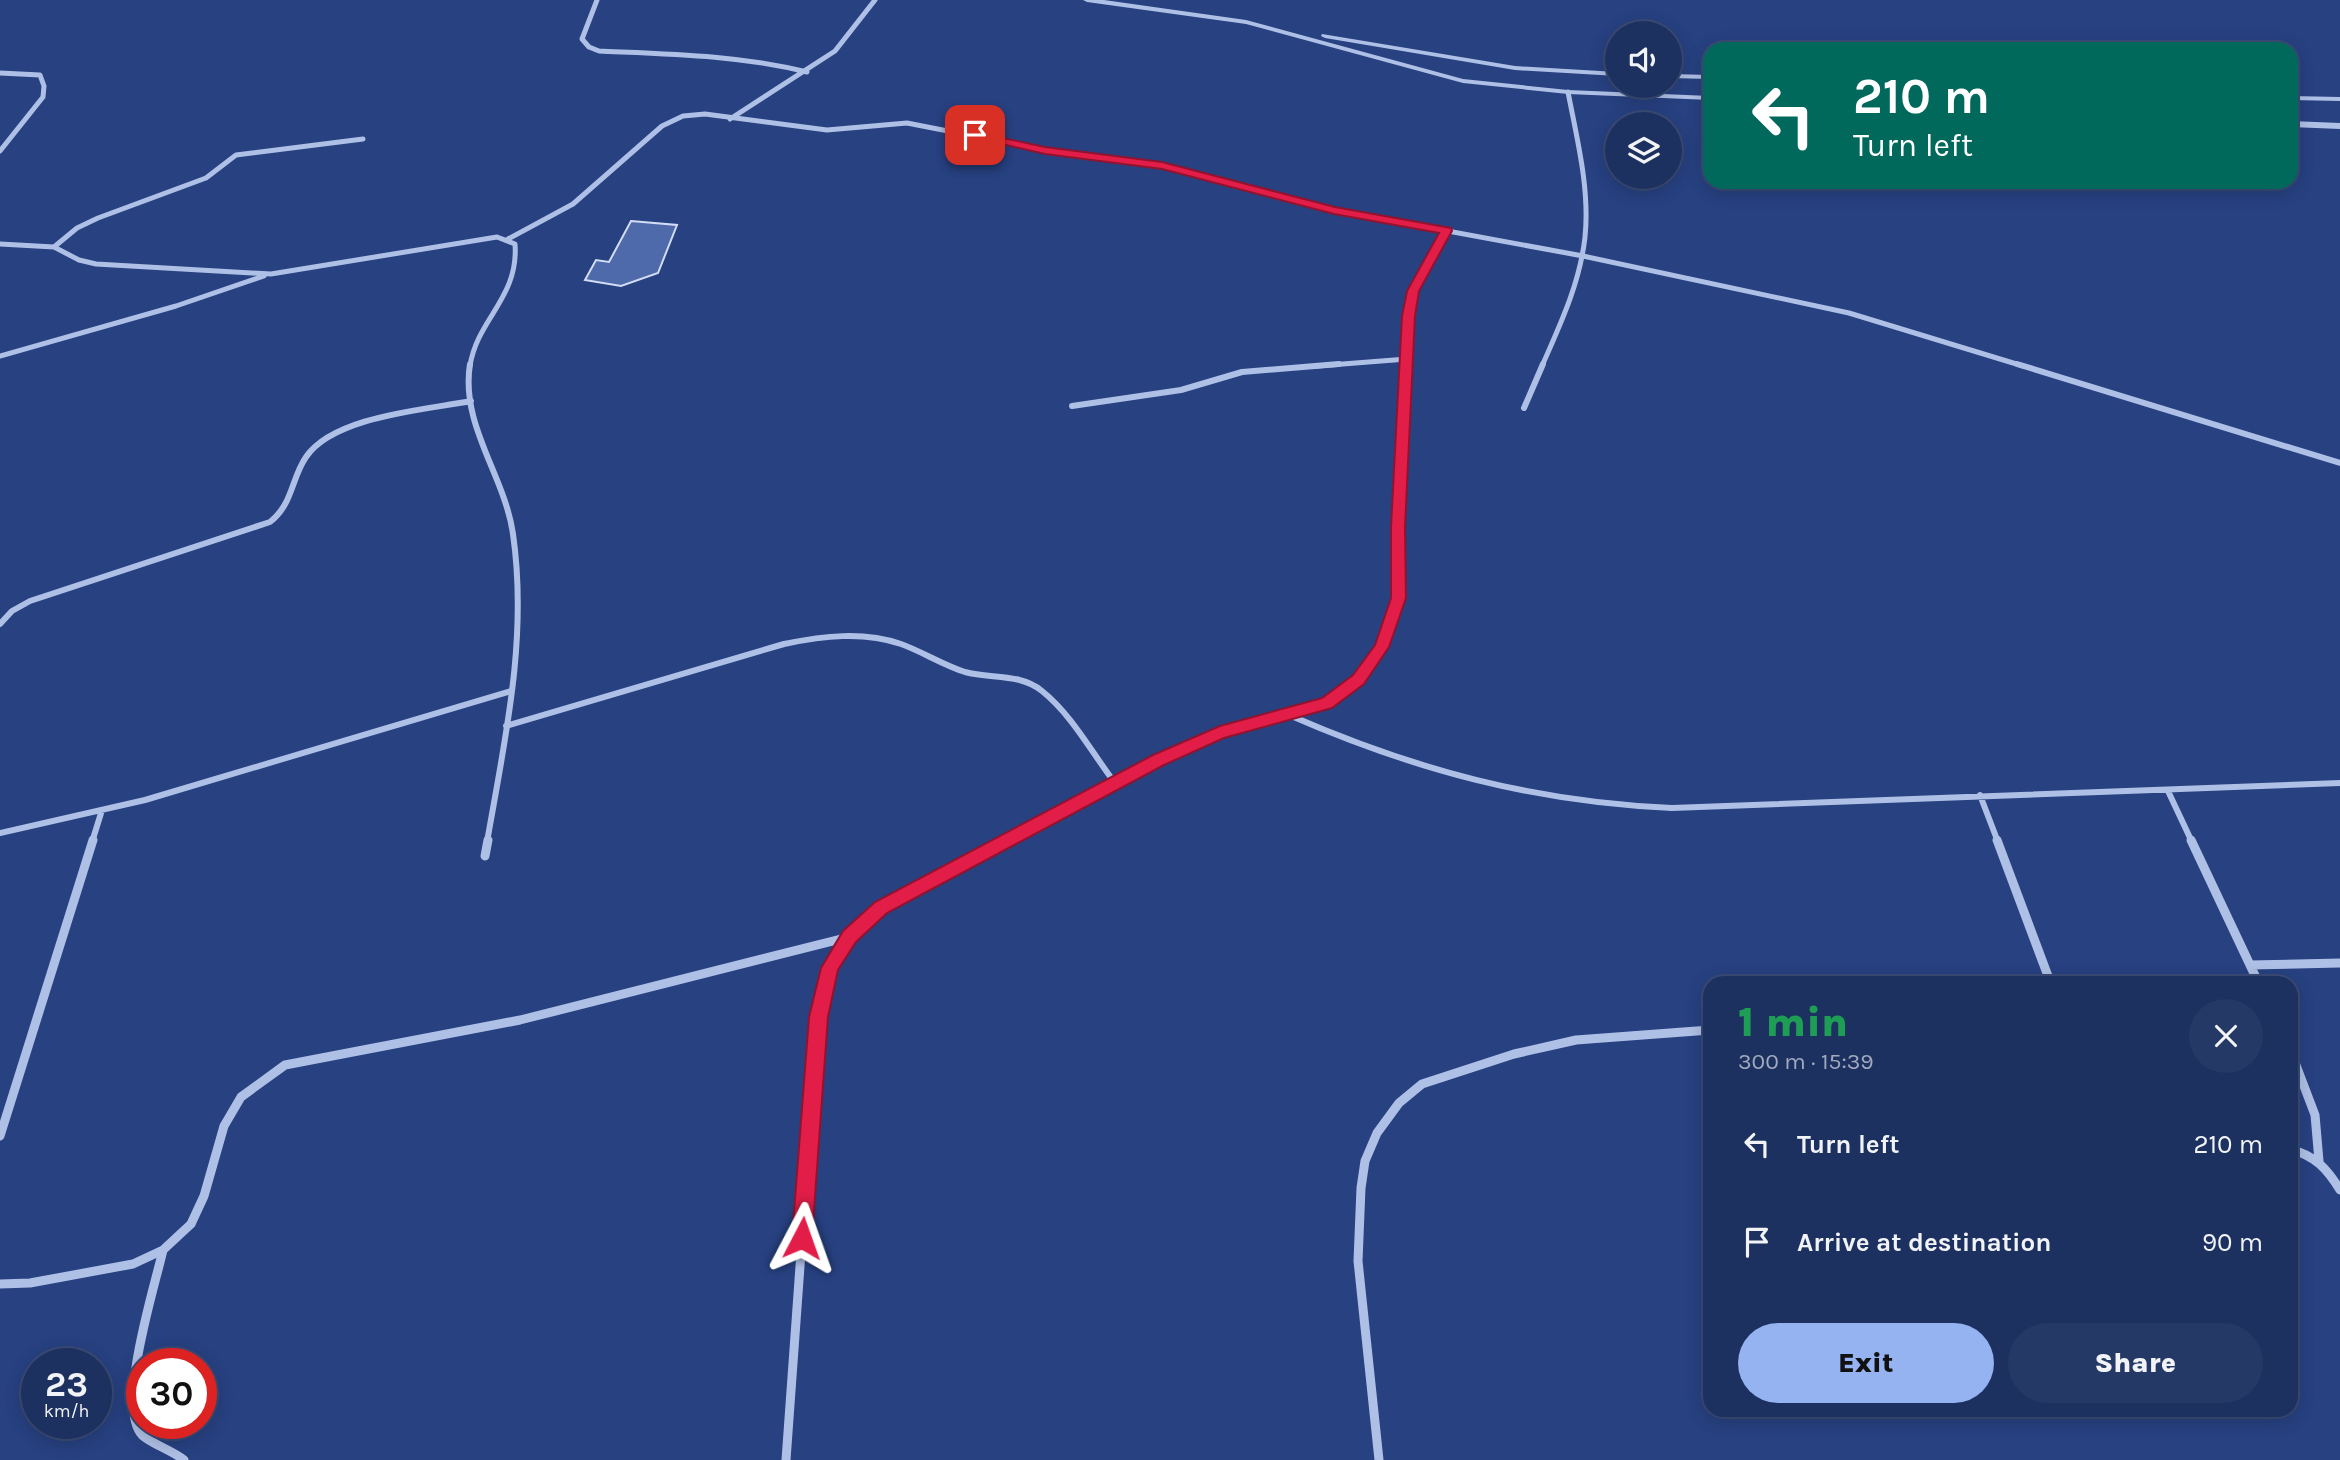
<!DOCTYPE html>
<meta charset="utf-8">
<style>
body{margin:0;font-family:Karla,sans-serif;background:#253967;color:#f1f3f6;height:100vh;display:flex;flex-direction:column;font-size:26px;white-space:nowrap}
*{box-sizing:border-box;margin:0}
p{font-size:23px;color:#a0a9bd}
.icon{flex:none;width:38px;height:38px;fill:none;stroke:currentColor;stroke-width:2;stroke-linecap:round;stroke-linejoin:round}
.map{position:relative;flex:1;overflow:hidden}
.side{position:absolute;left:1703px;top:976px;width:595px;height:441px;display:flex;flex-direction:column;background:#1d3161;border-radius:21px;box-shadow:0 4px 18px #0003,0 0 0 2px #3b4c76}
.side>*{flex:none}
.guide{position:absolute;left:1703px;top:42px;width:595px;height:147px;border-radius:21px;box-shadow:0 4px 18px #0003,0 0 0 2px #3b4c76;background:#00695c;color:#fff;overflow:hidden}
.fabs{position:absolute;left:1605px;top:21px;display:grid;gap:14px}
.fabs a{display:grid;place-items:center;width:77px;height:77px;border-radius:50%;background:#1d3161;box-shadow:0 4px 18px #0003,0 0 0 2px #3b4c76;font-size:35px}
.speed{position:absolute;left:21px;top:1348px;display:flex;gap:14px;font-size:35px;font-weight:700;text-align:center}
.speed>*{display:grid;place-content:center;width:91px;height:91px;border-radius:50%;background:#1d3161;box-shadow:0 4px 18px #0003,0 0 0 2px #3b4c76;line-height:1}
.speed small{font-size:18px;font-weight:400}
.speed .limit{border:10px solid #d22;background:#fff;color:#111}
.pin{position:absolute;display:grid;place-items:center;width:60px;height:60px;color:#fff;margin:-30px;border-radius:14px;box-shadow:0 4px 10px #0006}
.me{position:absolute;width:77px;margin:-38px;rotate:4deg;stroke-linejoin:round;filter:drop-shadow(0 0 5px #0008)}
.turn{display:flex;align-items:center;gap:24px;height:147px;padding:0 35px;font-size:32px}
.turn .icon{width:91px;height:91px;stroke-width:2.5}
.turn b{display:block;font-size:49px;line-height:60px}
.round{display:grid;place-items:center;flex:none;width:74px;height:74px;border-radius:37px;background:#253967}
.summary{display:flex;align-items:center;justify-content:space-between;height:119px;padding:0 35px}
h1{font-size:42px;font-weight:800;line-height:52px;color:#1e9e55}
.button{display:flex;gap:14px;margin-top:auto;padding:14px 35px}
.button a{flex:1;height:80px;border-radius:42px;background:#95b2f1;color:#111;font-size:28px;font-weight:800;line-height:80px;text-align:center}
.button a+a{background:#253967;color:#f1f3f6}
ul{padding:0;list-style:none}
li{display:flex;align-items:center;gap:21px;height:98px;padding:0 35px}
li div{flex:1}
li b{display:block;font-size:26px}
li em{font-style:normal}
.map>svg:first-child{display:block}
.building{fill:#4f6aaa;stroke:#d2ddf5;stroke-width:2}
.lines{fill:none;stroke-linecap:round;stroke-linejoin:round}
.minor-far2{stroke:#afc0e6;stroke-width:5}
.minor-far1{stroke:#afc0e6;stroke-width:6}
.minor{stroke:#afc0e6;stroke-width:9}
.tertiary{fill:#afc0e6;fill-rule:evenodd}
.route{fill:#e11d48;stroke:#92132f;stroke-width:2}
</style>
<div class="map">
<svg width="2340" height="1460" viewBox="0 0 2340 1460">
<rect width="100%" height="100%" fill="#274181"/>
<path class="building" d="M 631,221 L 677,225 L 658,273 L 621,286 L 585,280 L 596,260 L 609,262 Z"/>
<g class="lines">
<path class="minor-far2" d="M 597,0 L 582,39 L 589,47 L 599,51 C 670,54 738,55 807,72
M 0,73 L 40,75 L 44,86 L 43,97 L 0,151
M 730,119 L 835,51 L 875,0
M 508,239 L 573,204 L 662,126 L 683,116 L 705,114 L 827,130 L 907,123 L 1045,150 L 1162,165 L 1334,210 L 1583,256 L 1849,313 L 2023,366
M 0,244 L 54,247 L 79,260 L 96,264 L 271,274 L 497,237 L 515,244 C 519,298 477,319 470,366
M 54,247 L 77,228 L 98,218 L 206,178 L 236,155 L 363,139
M 0,356 L 176,306 L 264,276
M 1317,366 L 1407,359
M 1406,366 L 1408,316 L 1413,291 L 1446,231
M 1542,366 C 1560,325 1580,283 1585,237 C 1590,189 1577,139 1568,92"/>
<path class="minor-far1" d="M 470,364 C 460,425 505,476 513,534 C 528,638 505,739 487,842
M 2017,364 L 2340,463
M 1072,406 L 1181,390 L 1242,372 L 1339,364
M 1524,408 L 1543,364
M 0,624 L 12,611 L 30,601 L 270,522 C 293,504 291,479 306,457 C 334,416 425,410 471,401
M 1289,715 C 1415,770 1534,802 1672,808 L 2340,783
M 506,726 L 784,644 C 823,636 863,631 901,644 C 923,652 943,665 965,672 C 991,679 1020,673 1042,691 C 1072,715 1092,753 1115,783
M 2168,791 L 2192,842
M 1980,795 L 1998,842
M 0,833 L 145,800 L 511,691
M 92,842 L 102,810
M 1004,842 L 1158,760 L 1220,733 L 1327,703 L 1358,680 L 1382,647 L 1399,598 L 1398,527 L 1406,364"/>
<path class="minor" d="M 1997,840 L 2051,984
M 2191,840 L 2259,984
M 485,856 L 488,840
M 2250,965 L 2340,963
M 2291,1052 L 2315,1115 L 2319,1161
M 0,1136 L 93,840
M 2291,1150 C 2315,1155 2328,1170 2340,1190
M 163,1250 C 155,1286 116,1407 142,1435 C 150,1443 173,1451 184,1460
M 0,1284 L 30,1283 L 133,1264 L 163,1250 L 191,1224 L 204,1196 L 224,1126 L 241,1097 L 285,1065 L 520,1020 L 849,937
M 786,1460 L 818,1017 C 823,996 827,975 838,956 C 870,899 952,870 1007,840
M 1379,1460 L 1358,1261 L 1361,1188 L 1365,1161 L 1377,1133 L 1399,1103 L 1422,1084 L 1514,1054 L 1576,1040 L 1710,1030"/>
<path class="tertiary" d="M 1083,0 L 1104,0 L 1246,20 L 1463,79 L 1568,90 L 1710,96 L 1710,100 L 1568,94 L 1463,83 L 1246,24 L 1087,2 Z
M 1322,34 L 1515,66 L 1617,72 L 1617,76 L 1515,70 L 1325,38 L 1321,36 Z
M 1670,74 L 1710,75 L 1710,79 L 1670,78 Z
M 2291,96 L 2340,97 L 2340,101 L 2291,100 Z
M 2291,121 L 2340,123 L 2340,129 L 2291,127 Z"/>
</g>
<path class="route" d="M 975,132 L 1045,147 L 1162,162 L 1335,207 L 1451,228 L 1452,231 L 1419,291 L 1415,316 L 1405,527 L 1406,598 L 1389,647 L 1364,684 L 1332,708 L 1224,738 L 1164,765 L 887,913 L 856,942 L 838,970 L 828,1017 L 812,1238 L 809,1245 L 802,1248 L 795,1245 L 792,1238 L 809,1017 L 821,968 L 843,931 L 875,902 L 1153,755 L 1220,726 L 1322,698 L 1353,675 L 1375,645 L 1391,598 L 1391,527 L 1402,316 L 1407,291 L 1439,233 L 1334,214 L 1162,169 L 1045,154 L 971,137 L 970,135 Z"/>
</svg>
<div class="fabs">
<a><svg class="icon" aria-label="sound" viewBox="0 0 24 24"><path d="M4 9h4l5-4v14l-5-4H4zM17 9q2 3 0 6"/></svg></a>
<a><svg class="icon" aria-label="layers" viewBox="0 0 24 24"><path d="M12 4l9 5-9 5-9-5zM3 14l9 5 9-5"/></svg></a>
</div>
<div class="speed"><div>23<small>km/h</small></div><div class="limit">30</div></div>
<div class="pin" style="left:975px;top:135px;background:#d93025"><svg class="icon" aria-label="arrive" viewBox="0 0 24 24"><path d="M6 21V4h12l-3 4 3 4H6"/></svg></div>
<svg class="me" style="left:802px;top:1238px" viewBox="-20 -20 40 40"><path d="M0-17L14 15 0 8-14 15z" fill="#e11d48" stroke="#fff" stroke-width="4"/></svg>
<div class="guide">
<div class="turn"><svg class="icon" aria-label="left" viewBox="0 0 24 24"><path d="M17 20v-9H6M10 6l-5 5 5 5"/></svg><div><b>210 m</b>Turn left</div></div>
</div>
<section class="side">
<div class="summary"><div><h1>1 min</h1><p>300 m · 15:39</p></div><a class="round"><svg class="icon" aria-label="close" viewBox="0 0 24 24"><path d="M6 6l12 12M18 6L6 18"/></svg></a></div>
<ul>
<li><svg class="icon" aria-label="left" viewBox="0 0 24 24"><path d="M17 20v-9H6M10 6l-5 5 5 5"/></svg><div><b>Turn left</b></div><em>210 m</em></li>
<li><svg class="icon" aria-label="arrive" viewBox="0 0 24 24"><path d="M6 21V4h12l-3 4 3 4H6"/></svg><div><b>Arrive at destination</b></div><em>90 m</em></li>
</ul>
<div class="button"><a>Exit</a><a>Share</a></div>
</section>
</div>
